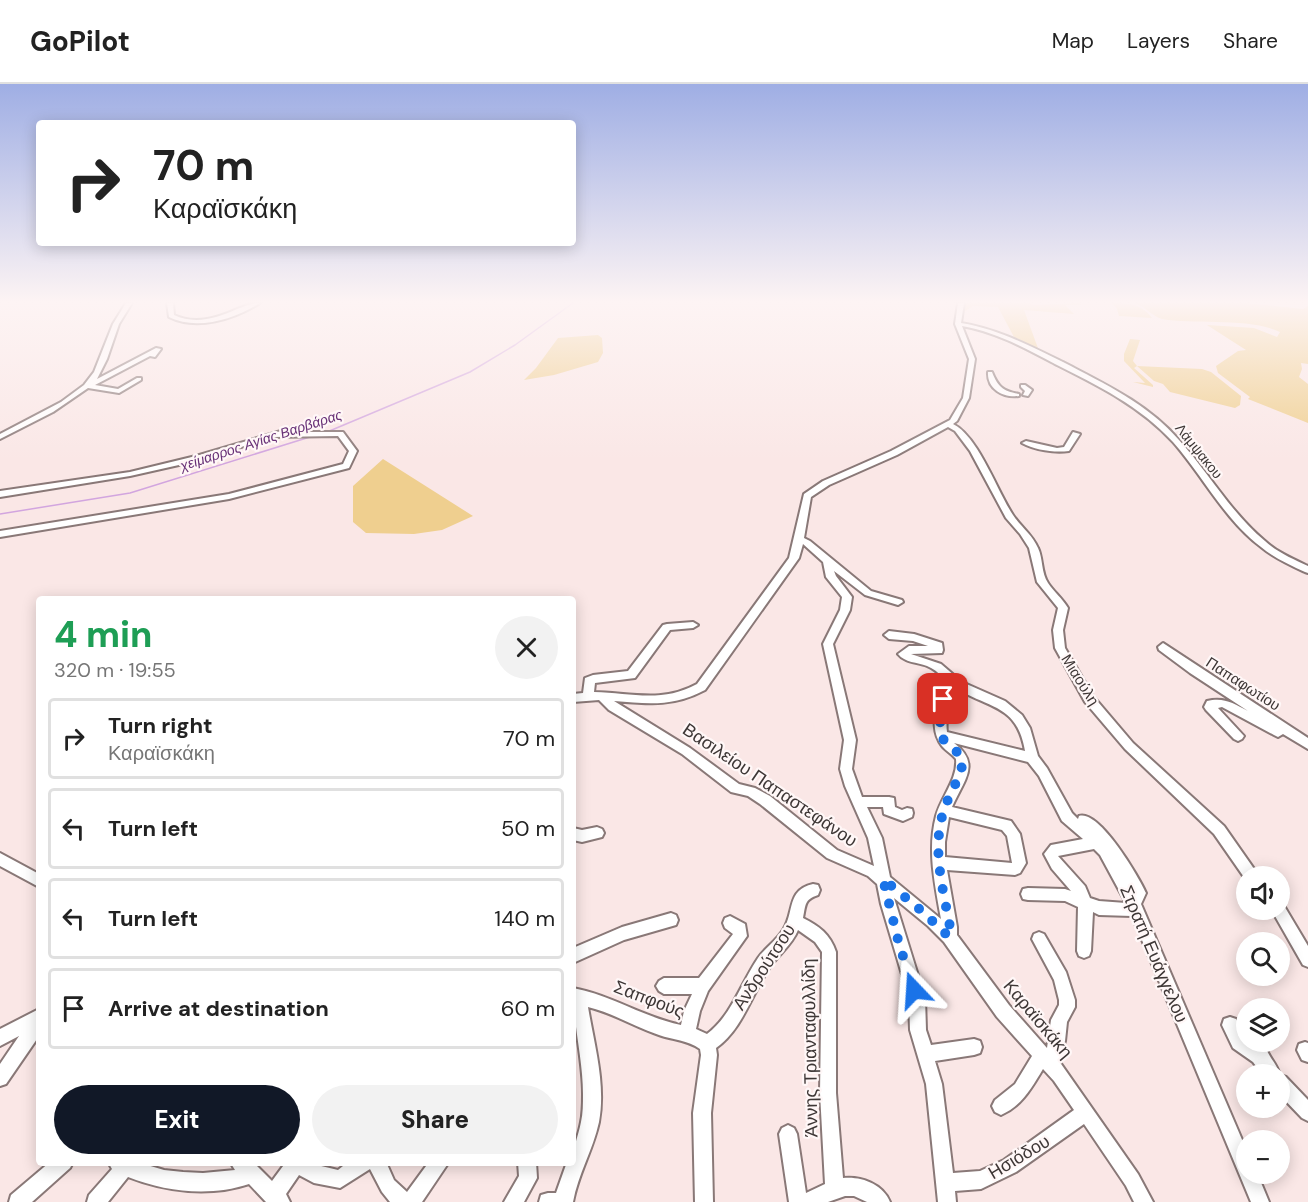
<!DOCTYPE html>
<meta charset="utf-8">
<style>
body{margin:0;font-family:"DM Sans",sans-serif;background:#f2f2f2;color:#222;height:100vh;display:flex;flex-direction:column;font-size:22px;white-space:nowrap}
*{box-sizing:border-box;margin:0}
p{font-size:20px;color:#767676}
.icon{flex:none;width:33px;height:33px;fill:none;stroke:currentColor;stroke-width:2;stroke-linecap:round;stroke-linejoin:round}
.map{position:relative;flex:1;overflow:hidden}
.drawer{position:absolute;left:36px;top:512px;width:540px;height:570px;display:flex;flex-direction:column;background:#fff;border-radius:6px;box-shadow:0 3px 15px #0003}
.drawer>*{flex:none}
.banner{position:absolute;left:36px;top:36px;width:540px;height:126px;border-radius:6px;box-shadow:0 3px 15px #0003;background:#fff;color:#222;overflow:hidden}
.controls{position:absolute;left:1236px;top:782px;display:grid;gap:12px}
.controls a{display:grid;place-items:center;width:54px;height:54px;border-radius:50%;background:#fff;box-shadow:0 3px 15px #0003;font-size:30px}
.pin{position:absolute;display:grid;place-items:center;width:51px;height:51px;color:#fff;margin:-26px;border-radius:12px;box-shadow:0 3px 9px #0006}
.me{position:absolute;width:66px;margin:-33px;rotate:340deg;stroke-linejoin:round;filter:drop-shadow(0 0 4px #0008)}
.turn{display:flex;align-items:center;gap:21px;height:126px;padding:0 18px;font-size:27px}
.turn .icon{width:78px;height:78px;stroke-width:2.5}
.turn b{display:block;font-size:42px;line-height:51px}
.round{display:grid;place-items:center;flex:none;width:63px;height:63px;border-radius:32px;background:#f2f2f2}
.summary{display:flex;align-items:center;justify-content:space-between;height:102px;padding:0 18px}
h1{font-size:36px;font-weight:800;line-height:45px;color:#1e9e55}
.cta{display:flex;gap:12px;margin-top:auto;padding:12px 18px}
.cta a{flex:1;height:69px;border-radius:36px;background:#111827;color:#fff;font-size:24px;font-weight:800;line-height:69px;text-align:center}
.cta a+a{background:#f2f2f2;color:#222}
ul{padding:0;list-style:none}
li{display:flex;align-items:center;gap:18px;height:81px;margin:0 12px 9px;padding:0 6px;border:3px solid #e0e0e0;border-radius:6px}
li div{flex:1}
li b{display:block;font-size:22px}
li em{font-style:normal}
header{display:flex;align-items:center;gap:36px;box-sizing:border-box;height:84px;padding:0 30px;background:#fff;border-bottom:2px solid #e0e0e0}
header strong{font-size:28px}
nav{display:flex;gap:33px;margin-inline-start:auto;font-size:21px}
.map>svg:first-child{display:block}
.green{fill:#efcf8f}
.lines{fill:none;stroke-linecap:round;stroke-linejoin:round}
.stream{stroke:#d2a5df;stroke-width:1.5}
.minor-casing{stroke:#897877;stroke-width:4}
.minor{fill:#fff;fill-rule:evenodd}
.route{stroke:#1a73e8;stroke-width:10;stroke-dasharray:0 18}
.labels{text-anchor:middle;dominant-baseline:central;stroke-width:4.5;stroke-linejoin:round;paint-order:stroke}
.far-water-label{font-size:14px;font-style:italic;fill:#683177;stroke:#fff7f7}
.far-street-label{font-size:14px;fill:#3e3736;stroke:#fff7f7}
.street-label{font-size:15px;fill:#3e3736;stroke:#fff7f7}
.near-street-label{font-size:18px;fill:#3e3736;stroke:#fff7f7}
</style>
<header>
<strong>GoPilot</strong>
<nav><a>Map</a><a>Layers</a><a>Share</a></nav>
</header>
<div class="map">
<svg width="1308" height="1118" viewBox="0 0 1308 1118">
<rect width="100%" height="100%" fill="#fae7e6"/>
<path class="green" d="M 965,219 L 1030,219 L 1033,221 L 1080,219 L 1081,221 L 1065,221 L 1074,230 L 1024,226 L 1039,267 L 1015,255 L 998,223 L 973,222 L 965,227 Z
M 1112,219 C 1128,219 1142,220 1152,234 L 1119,232 L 1117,225 Z
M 1134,219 L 1245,219 L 1303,225 L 1308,222 L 1308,280 L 1301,279 L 1302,285 L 1299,293 L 1308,300 L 1308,339 L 1248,315 L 1250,313 L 1218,289 L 1216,282 L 1238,267 L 1246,266 L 1207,241 L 1254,244 L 1277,253 L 1280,248 C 1249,233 1196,241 1162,235 C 1153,233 1145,222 1134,219 Z
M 598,251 L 602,254 L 603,269 L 598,278 L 554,291 L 524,296 L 536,284 L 558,254 Z
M 1130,255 L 1140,256 L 1133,277 L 1137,282 L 1202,285 L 1211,288 L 1241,312 L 1240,321 L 1235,324 L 1170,308 L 1163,300 L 1154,297 L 1137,282 L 1134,284 L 1153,301 L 1153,303 L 1133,298 L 1145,299 L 1124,277 L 1124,270 Z
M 383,375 L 473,432 L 442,446 L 414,450 L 366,449 L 353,438 L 353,402 Z"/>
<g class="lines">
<path class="stream" d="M 327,348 L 470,288 L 515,261 L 573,219
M 0,430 L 130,409 L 313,352"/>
<defs>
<path id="minor" d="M 126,219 L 132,219 L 119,240 L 107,275 L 97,295 L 156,264 L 161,265 L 155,273 L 150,272 L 95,301 L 118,305 L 137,294 L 141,294 L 141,296 L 119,309 L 88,304 L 53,328 L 0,355 L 0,350 L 61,318 L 84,301 L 94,288 L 113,240 Z
M 167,219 L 173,219 L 174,231 C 195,241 217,234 237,225 C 245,222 251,219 260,219 C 234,235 197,247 169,233 Z
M 958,219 L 964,219 L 961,239 C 998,245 1030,262 1063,278 C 1105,300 1148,320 1179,356 C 1209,389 1231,429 1265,457 C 1277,468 1293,475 1308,482 L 1308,489 L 1305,488 C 1290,481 1274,474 1261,463 C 1224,435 1203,392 1173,358 C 1140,322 1097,301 1055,280 C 1025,264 996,248 962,242 L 975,275 L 969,314 L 957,337 L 953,340 C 978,352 997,407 1013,431 C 1021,443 1032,450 1038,464 C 1043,474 1041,489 1048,499 C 1054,508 1062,514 1068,524 L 1063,546 L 1065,564 L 1093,612 L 1133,659 L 1224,742 L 1259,792 L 1246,792 L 1246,796 L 1214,750 L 1125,665 L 1085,618 L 1055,564 L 1053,546 L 1058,524 L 1037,498 L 1029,464 L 1020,450 L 1006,434 L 970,367 L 955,347 L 948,343 L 897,371 L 829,401 L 811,413 L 804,454 L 810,457 L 871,507 L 902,516 L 903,518 L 898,521 L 865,511 L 834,487 L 836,492 L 852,513 L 850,526 L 833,560 L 856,656 L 852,685 L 862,713 L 889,713 L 894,714 L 895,723 L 902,726 L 907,724 L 912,725 L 913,729 L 912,733 L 903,737 L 884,730 L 883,723 L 867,723 L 882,754 L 890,793 L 941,835 C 935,801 927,766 936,732 C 941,713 958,695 956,675 C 952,670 946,667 942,662 C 931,648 935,631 937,615 L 939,612 L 947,612 C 950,623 945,636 947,648 L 1025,667 C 1017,621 991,625 957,605 C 946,599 940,587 927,582 C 917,578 905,579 898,570 L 909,562 L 928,562 L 913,557 L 889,555 L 884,551 L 889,547 L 914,550 L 942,559 L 943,566 L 942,569 L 911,570 L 941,580 L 962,598 L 1005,617 L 1022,631 L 1030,644 L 1038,672 L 1047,684 L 1072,729 L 1078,735 L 1079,732 C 1099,725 1139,793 1146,809 L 1141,820 L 1246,1065 L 1246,1089 L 1257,1089 L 1269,1118 L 1251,1118 L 1132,832 L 1099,831 L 1093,828 L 1091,867 L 1089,872 L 1084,874 L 1079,872 L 1077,867 L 1078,823 L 1065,817 L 1028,816 L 1023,815 L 1021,810 L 1023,805 L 1028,804 L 1065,805 L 1071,807 L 1052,785 L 1044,770 L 1051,761 L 1083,755 L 1062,737 L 1039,692 L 1028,678 L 954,659 C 982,680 963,697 952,723 L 1011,737 L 1020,750 L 1026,779 L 1020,789 L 1015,791 L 947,786 L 957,843 L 957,851 L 1009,921 L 1047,964 L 1051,936 L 1059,921 L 1059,916 L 1054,896 L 1032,855 L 1034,850 L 1039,848 L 1044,850 L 1066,888 L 1075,916 L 1075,923 L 1067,938 L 1065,957 L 1059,977 L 1138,1090 L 1153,1118 L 1134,1118 L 1126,1102 L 1084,1040 L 1016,1088 L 981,1105 L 955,1107 L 956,1118 L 938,1118 L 926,1000 L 910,946 L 909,914 L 881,820 L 877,800 L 868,792 L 827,774 L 760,720 L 748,712 L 731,708 L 682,670 L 609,626 L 599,616 L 573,618 L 573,610 L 583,609 L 585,594 L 593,591 L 628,587 L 663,541 L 667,540 L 693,538 L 698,541 L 693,544 L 670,546 L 635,594 L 595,599 L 594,608 C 631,609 663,619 697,600 L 789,474 L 804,410 L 823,397 L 891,367 L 950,336 L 963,314 L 969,275 L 955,240 ZM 803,460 L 823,478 L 826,493 L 842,513 L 840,526 L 823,560 L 844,656 L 840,685 L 845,702 L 868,754 L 874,782 L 837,766 L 770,712 L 755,704 L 739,700 L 690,664 L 614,617 C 649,620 673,623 705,606 L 799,474 ZM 949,733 L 1002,746 L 1007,752 L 1012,779 L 945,773 L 945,758 ZM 1094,765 L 1100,771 L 1126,819 L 1099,817 L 1090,814 L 1085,802 L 1058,772 ZM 894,814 L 928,842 L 944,858 L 997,933 L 1032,972 L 1015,1000 L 995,1016 L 992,1022 L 995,1028 L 1001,1031 C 1022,1022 1032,1003 1043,985 L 1054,997 L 1074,1026 L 1004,1076 L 980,1087 L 953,1089 L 942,1000 L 935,977 L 974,971 L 980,969 L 982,963 L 980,957 L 974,955 L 931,961 L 926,946 L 925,914 Z
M 988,288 L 992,288 C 998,303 1003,307 1019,310 L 1019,312 C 1003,314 987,305 988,288 Z
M 1021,301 L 1025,301 L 1032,306 L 1028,312 L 1023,311 L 1025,307 L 1021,303 Z
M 308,339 L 312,341 L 311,343 L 289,348 L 343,348 L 357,367 L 349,384 L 229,415 L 0,453 L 0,447 L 229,410 L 343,380 L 349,367 L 338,352 L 272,353 L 201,376 L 130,392 L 0,413 L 0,407 L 130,388 L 196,372 Z
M 1073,348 L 1080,350 L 1069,367 C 1054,369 1035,366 1022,359 L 1026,357 L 1057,364 L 1064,363 Z
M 1163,559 L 1308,654 L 1308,665 L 1283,650 L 1278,653 L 1274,651 L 1222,623 L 1218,624 L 1244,652 L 1242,655 L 1238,657 L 1234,655 L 1206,626 L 1204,623 L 1207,617 C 1224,613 1233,619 1248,627 L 1190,589 L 1159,566 L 1158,563 Z
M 597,743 L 602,745 L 604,749 L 602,753 L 582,758 L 573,756 L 573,744 L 582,746 Z
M 0,769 L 39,790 L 39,803 L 0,782 Z
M 813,800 L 818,801 L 820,806 L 818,811 C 804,816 806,820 803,834 C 819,842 830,850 836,868 L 836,1009 L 843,1094 C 861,1092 883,1100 890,1118 L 867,1118 L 854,1112 L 845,1112 L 828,1118 L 789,1118 L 779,1050 L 782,1044 L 788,1041 L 794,1044 L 797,1050 L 806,1109 L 825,1100 L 820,1009 L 822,868 L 815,858 L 798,846 C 792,861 779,870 770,883 C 752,909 743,945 716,964 L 717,971 L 711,1029 L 713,1118 L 695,1118 L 693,1029 L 701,971 L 700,965 C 688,956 673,956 659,951 C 635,943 613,929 588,923 C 594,960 606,1000 599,1038 C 593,1066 578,1090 573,1118 L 539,1118 L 541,1111 L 548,1109 L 556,1109 L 567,1078 L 573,1078 C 573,1061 578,1054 581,1038 C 583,1029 583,1020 583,1010 C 583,975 573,940 573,904 C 611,911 643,933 681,941 L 684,927 L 692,910 L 664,910 L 659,907 L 656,902 L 659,897 L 664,894 L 699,894 L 733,850 L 725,844 L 723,839 L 725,834 L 730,832 L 745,840 L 747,852 L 708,907 L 700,927 L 696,945 L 707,950 C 732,931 741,899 758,874 C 765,864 776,857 783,846 C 795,828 786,806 813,800 Z
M 1280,819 L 1283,820 L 1308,862 L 1308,883 L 1303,881 L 1271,825 L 1280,825 Z
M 671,829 L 676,831 L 678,836 L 676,841 L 624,856 L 573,879 L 573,864 L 622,843 Z
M 39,925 L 39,952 L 6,1000 L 0,1002 L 0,980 L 19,952 L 0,962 L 0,945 Z
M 1230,933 L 1236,935 L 1246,953 L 1246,957 L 1264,957 C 1267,973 1276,977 1280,991 L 1286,993 L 1308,1016 L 1308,1037 L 1302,1034 L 1280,1011 L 1280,990 L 1262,990 L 1253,978 L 1233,964 L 1222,941 L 1224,935 Z
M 1305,958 L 1308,959 L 1308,978 L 1302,976 L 1297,966 L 1299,960 Z
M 50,1078 L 73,1078 L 70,1084 L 32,1118 L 9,1118 L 11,1111 Z
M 108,1078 L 137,1078 L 164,1086 L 183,1088 L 203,1089 L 235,1086 L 230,1078 L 253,1078 L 272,1097 L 286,1078 L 312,1078 L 317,1081 L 338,1086 L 348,1078 L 386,1078 L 394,1096 L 407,1108 L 429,1078 L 449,1078 L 422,1118 L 390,1118 L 382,1108 L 370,1085 L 340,1104 L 314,1099 L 299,1091 L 286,1110 L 290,1118 L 266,1118 L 249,1100 C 210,1113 166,1108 128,1093 L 108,1118 L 87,1118 L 89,1111 L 112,1085 Z
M 518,1078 L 536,1078 L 537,1094 L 524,1118 L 504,1118 L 519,1092 Z"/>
</defs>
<use href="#minor" class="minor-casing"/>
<use href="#minor" class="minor"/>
</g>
<linearGradient id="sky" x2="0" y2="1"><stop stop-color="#9faee4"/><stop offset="0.58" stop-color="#fdf4f4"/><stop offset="1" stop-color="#fdf4f4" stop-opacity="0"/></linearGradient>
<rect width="1308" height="376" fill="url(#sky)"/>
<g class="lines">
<path class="route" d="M 914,906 L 899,860 L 883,795 L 923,828 L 949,853 L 950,843 C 943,805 932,766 943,729 C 948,711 960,696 963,677 C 961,669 956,668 950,663 C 935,652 941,630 943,615"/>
</g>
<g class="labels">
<g class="far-water-label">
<text transform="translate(261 356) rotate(-18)">χείμαρρος Αγίας Βαρβάρας</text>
</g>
<g class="far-street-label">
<text transform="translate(1199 367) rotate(51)">Λάμψακου</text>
</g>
<g class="street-label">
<text transform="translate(1080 596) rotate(58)">Μιαούλη</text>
<text transform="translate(1243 600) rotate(33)">Παπαφωτίου</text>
</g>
<g class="near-street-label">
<text transform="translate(770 701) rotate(34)">Βασιλείου Παπαστεφάνου</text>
<text transform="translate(1154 870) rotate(67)">Στρατή Ευάγγελου</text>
<text transform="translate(764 883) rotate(-57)">Ανδρούτσου</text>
<text transform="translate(649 915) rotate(21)">Σαπφούς</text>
<text transform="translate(1038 935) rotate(50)">Καραϊσκάκη</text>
<text transform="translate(810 964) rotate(-91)">Άννης Τριανταφυλλίδη</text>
<text transform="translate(1019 1073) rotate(-31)">Ησιόδου</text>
</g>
</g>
</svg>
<div class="controls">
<a><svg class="icon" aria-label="sound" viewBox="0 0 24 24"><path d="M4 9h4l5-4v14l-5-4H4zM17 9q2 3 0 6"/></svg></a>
<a><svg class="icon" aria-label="search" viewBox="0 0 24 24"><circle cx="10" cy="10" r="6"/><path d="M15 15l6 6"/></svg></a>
<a><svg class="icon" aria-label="layers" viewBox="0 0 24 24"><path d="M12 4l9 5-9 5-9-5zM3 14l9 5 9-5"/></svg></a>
<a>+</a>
<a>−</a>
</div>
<div class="pin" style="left:943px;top:615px;background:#d93025"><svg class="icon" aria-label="arrive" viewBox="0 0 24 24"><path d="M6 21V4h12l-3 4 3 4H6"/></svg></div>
<svg class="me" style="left:914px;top:906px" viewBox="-20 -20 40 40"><path d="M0-17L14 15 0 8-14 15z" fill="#1a73e8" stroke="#fff" stroke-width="4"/></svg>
<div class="banner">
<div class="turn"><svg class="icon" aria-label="right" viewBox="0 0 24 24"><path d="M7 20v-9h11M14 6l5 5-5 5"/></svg><div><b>70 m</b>Καραϊσκάκη</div></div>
</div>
<section class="drawer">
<div class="summary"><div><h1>4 min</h1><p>320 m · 19:55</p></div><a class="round"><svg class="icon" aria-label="close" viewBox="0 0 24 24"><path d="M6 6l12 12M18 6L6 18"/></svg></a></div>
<ul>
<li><svg class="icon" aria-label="right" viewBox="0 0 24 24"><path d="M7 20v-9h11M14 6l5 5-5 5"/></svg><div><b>Turn right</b><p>Καραϊσκάκη</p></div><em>70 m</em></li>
<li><svg class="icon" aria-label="left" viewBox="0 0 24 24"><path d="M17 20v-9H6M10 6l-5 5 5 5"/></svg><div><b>Turn left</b></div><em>50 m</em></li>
<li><svg class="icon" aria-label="left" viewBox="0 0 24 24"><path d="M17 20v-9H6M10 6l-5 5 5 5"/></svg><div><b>Turn left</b></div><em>140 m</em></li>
<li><svg class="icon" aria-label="arrive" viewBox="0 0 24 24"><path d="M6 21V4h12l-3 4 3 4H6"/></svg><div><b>Arrive at destination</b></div><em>60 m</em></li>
</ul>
<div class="cta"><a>Exit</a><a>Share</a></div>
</section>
</div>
